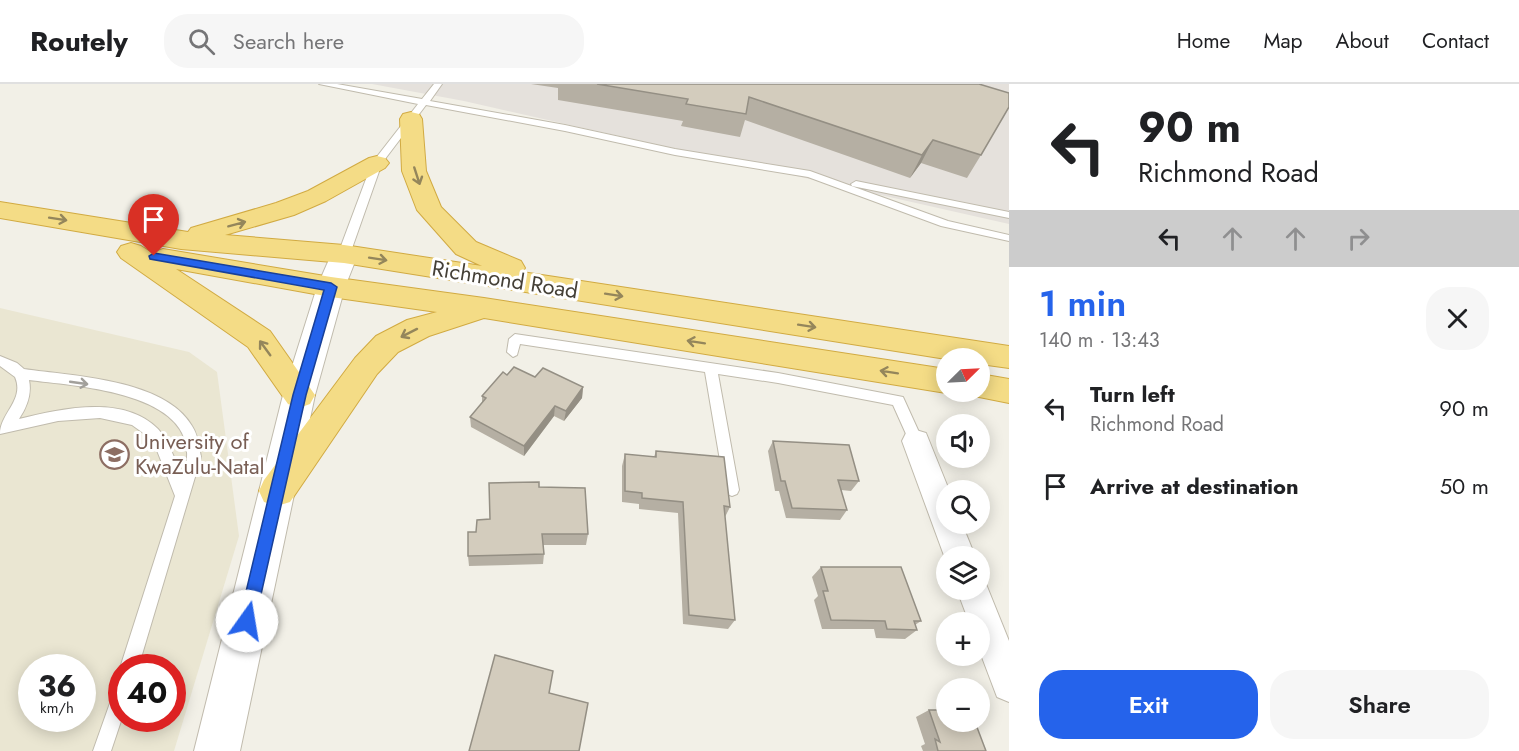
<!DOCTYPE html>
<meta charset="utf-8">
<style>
body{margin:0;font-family:Jost,sans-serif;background:#f6f6f6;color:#202124;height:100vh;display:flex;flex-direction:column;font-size:22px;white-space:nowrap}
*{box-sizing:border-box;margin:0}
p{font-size:20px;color:#757577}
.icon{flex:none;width:33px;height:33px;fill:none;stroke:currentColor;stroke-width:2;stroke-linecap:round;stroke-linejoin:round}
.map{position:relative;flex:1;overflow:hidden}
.sheet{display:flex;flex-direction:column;background:#fff;width:510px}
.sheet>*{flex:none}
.banner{background:#fff;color:#202124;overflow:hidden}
.needle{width:39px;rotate:66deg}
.fabs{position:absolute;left:936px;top:264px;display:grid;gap:12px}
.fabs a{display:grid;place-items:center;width:54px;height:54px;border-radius:50%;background:#fff;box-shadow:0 3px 15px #0003;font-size:30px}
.speed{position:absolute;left:18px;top:570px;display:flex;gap:12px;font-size:30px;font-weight:700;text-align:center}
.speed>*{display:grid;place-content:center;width:78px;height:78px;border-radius:50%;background:#fff;box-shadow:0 3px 15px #0003;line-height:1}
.speed small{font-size:15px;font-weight:400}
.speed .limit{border:9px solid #d22;background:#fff;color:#111}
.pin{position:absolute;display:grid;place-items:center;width:51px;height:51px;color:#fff;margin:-62px -26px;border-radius:50% 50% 50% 0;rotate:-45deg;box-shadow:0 0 6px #0007}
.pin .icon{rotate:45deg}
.me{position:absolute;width:66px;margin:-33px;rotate:13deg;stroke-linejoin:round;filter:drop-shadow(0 0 4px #0008)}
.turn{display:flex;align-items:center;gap:21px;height:126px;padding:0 30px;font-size:27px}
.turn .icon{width:78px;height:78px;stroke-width:2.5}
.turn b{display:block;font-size:42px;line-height:51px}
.lanes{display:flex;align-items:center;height:57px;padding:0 30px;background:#0003;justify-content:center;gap:30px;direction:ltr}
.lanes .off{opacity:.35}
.round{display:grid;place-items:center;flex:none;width:63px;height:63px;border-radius:24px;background:#f6f6f6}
.overview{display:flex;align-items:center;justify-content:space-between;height:102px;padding:0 30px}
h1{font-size:36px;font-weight:600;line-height:45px;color:#2563eb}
.primary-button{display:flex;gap:12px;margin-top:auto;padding:12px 30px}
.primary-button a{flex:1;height:69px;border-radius:24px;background:#2563eb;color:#fff;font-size:24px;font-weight:600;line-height:69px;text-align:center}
.primary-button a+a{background:#f6f6f6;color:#202124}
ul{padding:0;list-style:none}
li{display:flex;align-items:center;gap:18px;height:78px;padding:0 30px}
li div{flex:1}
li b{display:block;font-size:22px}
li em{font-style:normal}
header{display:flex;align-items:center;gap:36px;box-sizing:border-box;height:84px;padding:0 30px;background:#fff;border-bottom:2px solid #e0e0e0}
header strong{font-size:28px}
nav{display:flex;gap:33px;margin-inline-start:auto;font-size:21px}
.search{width:420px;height:54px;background:#f6f6f6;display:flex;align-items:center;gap:15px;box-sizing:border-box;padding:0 21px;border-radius:24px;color:#757577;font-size:22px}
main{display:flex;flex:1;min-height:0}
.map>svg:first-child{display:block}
.industrial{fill:#e5e1dc}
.education{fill:#eae6d2;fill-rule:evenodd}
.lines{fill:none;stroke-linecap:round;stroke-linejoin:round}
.service-casing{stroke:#c0bbad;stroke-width:2}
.minor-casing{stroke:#c0bbad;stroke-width:2}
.tertiary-casing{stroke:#c0bbad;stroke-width:2}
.trunk-casing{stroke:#d1aa42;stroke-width:2}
.service{fill:#fff;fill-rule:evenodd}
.minor{fill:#fff;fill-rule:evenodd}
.tertiary{fill:#fff;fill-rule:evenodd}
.trunk{fill:#f4dc86;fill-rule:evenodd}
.wall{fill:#b5afa3}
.shaded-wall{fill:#948f84}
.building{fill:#d3ccbd;stroke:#948f84;stroke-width:1.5}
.oneway{stroke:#94865b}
.oneway2{stroke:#a2a09b}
.route{fill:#2563eb;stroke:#184099;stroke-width:1.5}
.labels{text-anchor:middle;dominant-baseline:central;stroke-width:6;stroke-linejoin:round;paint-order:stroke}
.street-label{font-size:22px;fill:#454037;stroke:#fff}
.education-label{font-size:22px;fill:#785e54;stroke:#fff;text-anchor:start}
</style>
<header>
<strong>Routely</strong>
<div class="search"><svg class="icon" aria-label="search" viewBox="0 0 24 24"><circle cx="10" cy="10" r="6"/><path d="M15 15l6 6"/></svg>Search here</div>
<nav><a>Home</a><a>Map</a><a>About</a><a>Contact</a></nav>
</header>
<main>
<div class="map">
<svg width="1009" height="667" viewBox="0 0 1009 667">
<rect width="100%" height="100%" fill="#f2f0e7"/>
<path class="industrial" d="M 372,0 L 1009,0 L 1009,140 L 464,17 Z"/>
<path class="education" d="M 0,224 L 189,268 L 217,288 L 239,452 L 174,667 L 0,667 ZM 32,584 L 82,584 L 82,634 L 32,634 ZM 122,584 L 172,584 L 172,634 L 122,634 Z"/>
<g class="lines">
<defs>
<path id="service" d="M 319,0 L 337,0 L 422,15 L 434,0 L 442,0 L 430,17 L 565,41 L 675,65 L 810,87 L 948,137 L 1009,151 L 1009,157 L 941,142 L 808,93 L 675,71 L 565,47 L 426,21 L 382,79 L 350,170 L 344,174 L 338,170 L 372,79 L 418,20 Z
M 856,97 L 1009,128 L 1009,134 L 852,102 L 851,100 Z
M 515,250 L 778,289 L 898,312 L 903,313 L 923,357 L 921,361 L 911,361 L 893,321 L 778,299 L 718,290 L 739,406 L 737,410 L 732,412 L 727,410 L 725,406 L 705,288 L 520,260 L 517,271 L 513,273 L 507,268 L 509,255 Z
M 0,272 L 17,279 L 24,285 C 72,292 165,295 192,342 C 198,351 199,362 201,373 L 138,584 L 122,584 L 122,587 L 120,584 L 175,412 L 156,364 L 146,351 L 132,341 L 100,334 L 58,337 L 0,350 C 0,329 25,316 15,293 L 0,282 ZM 29,296 C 73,302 191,307 187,373 C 187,379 183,385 181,391 C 175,376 169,357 158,345 C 123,310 61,325 19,335 C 27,323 32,310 29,296 Z
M 122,599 L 122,634 L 111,667 L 93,667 L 116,602 Z"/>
<path id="minor" d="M 916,346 L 926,349 L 949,406 L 946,406 L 946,440 L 962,440 L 975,472 L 946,472 L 946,477 L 902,357 L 906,349 Z
M 980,493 L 984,495 L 1009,557 L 1009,618 L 997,613 L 980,568 L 980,538 L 969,538 L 957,506 L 980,506 Z"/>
<path id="tertiary" d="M 344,161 L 354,164 L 358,170 L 345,203 L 315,311 L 240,667 L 194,667 L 283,311 L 317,203 L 334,164 Z"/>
<path id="trunk" d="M 411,28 L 419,30 L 422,35 L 426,87 L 441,123 L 476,158 L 521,177 L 525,184 L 522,188 L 1009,262 L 1009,284 L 980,280 L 980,274 L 946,275 L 344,179 L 181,165 L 0,134 L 0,118 L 188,148 L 191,144 L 276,119 L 308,107 L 369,74 L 377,72 L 385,74 L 389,79 L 385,84 L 326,117 L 294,131 L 225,151 L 344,161 L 482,182 L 456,170 L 417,126 L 402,87 L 400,35 L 403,30 Z
M 131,159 L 141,162 L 152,169 L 163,165 L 331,193 L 484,214 L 946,285 L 946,308 L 951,308 L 946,309 L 484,234 L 429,252 L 398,268 L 377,290 L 290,418 L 277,422 L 264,418 L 259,407 L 264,396 L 355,274 L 376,252 L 407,236 L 437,228 L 331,213 L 176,185 L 270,247 L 315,311 L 310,320 L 299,324 L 288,320 L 248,263 L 121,174 L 117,168 L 121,162 Z
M 980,290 L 1009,295 L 1009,319 L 969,311 L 967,308 L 980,308 Z"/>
</defs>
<use href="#service" class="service-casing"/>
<use href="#minor" class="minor-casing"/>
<use href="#tertiary" class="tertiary-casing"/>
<use href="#trunk" class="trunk-casing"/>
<use href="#service" class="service"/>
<use href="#minor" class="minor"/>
<use href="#tertiary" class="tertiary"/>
<use href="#trunk" class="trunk"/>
</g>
<path class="wall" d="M 531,0 L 979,0 L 981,71 L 967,94 L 921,79 L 910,94 L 745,36 L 740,53 L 681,42 L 683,37 L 558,16 L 558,4 Z
M 507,291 L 535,293 L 583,303 L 582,314 L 564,337 L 554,332 L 524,372 L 471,343 L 470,333 L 482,319 L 482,312 Z
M 773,357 L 859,397 L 851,407 L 841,406 L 847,426 L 840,436 L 786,434 L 779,407 L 775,407 L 768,367 Z
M 656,367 L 730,423 L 725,433 L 735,536 L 728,545 L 683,540 L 678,429 L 639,425 L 639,420 L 622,418 L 622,382 L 625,370 L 654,373 Z
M 539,403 L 588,450 L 586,461 L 543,461 L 544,470 L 543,480 L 469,482 L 468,472 L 476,448 L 490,435 Z
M 821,483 L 921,537 L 915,541 L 917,546 L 905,555 L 876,554 L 874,545 L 822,545 L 814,516 L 818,512 L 812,493 Z
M 929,626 L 986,667 L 923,667 L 921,662 L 925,660 L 916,633 Z"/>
<path class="shaded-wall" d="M 933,56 L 921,79 L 910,94 L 922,71 Z
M 583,303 L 582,314 L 564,337 L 566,327 Z
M 555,322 L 554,332 L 524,372 L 524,362 Z"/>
<path class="building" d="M 597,0 L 979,0 L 1009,9 L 1009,23 L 981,71 L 933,56 L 922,71 L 749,13 L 746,30 L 686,20 L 688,15 Z
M 514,283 L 535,293 L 543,284 L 583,303 L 566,327 L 555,322 L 524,362 L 470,333 L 486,314 L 482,312 L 503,288 L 507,291 Z
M 773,357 L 849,361 L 859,397 L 838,396 L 847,426 L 792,424 L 785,397 L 781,397 Z
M 656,367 L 724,373 L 730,423 L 724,422 L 735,536 L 689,531 L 683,418 L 642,414 L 642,409 L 625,407 L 625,370 L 656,373 Z
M 539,398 L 539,403 L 585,404 L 588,450 L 542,450 L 544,470 L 468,472 L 468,448 L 476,448 L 477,436 L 490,435 L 489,399 Z
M 821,483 L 901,483 L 921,537 L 914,537 L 917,546 L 887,545 L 885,537 L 831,536 L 823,507 L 828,507 Z
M 495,571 L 553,587 L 549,609 L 588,619 L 579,667 L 469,667 Z
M 929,626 L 946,626 L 946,638 L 975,638 L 986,667 L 938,667 L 935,655 L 940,658 Z"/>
<defs><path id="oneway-shaft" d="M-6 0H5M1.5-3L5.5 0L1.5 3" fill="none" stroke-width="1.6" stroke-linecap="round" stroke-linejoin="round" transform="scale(1.5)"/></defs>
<g class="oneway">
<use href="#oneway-shaft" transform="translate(417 92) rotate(72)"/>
<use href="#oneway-shaft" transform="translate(58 135) rotate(9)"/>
<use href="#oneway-shaft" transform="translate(237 140) rotate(-15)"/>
<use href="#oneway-shaft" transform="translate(378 175) rotate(9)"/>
<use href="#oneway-shaft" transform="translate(614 211) rotate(9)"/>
<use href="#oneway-shaft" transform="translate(807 242) rotate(9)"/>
<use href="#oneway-shaft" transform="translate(409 249) rotate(153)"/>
<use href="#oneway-shaft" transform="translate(696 258) rotate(-171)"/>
<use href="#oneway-shaft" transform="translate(265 264) rotate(-126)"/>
<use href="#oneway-shaft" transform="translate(889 288) rotate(-171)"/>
</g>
<use class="oneway2" href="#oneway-shaft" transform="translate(79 299) rotate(8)"/>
<path class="route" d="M 154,169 L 331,199 L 337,203 L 306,311 L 255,537 L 253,543 L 247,545 L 241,543 L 239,537 L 293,311 L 324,206 L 150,175 L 149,172 Z"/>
<defs>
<symbol id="university-ring" viewBox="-11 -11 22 22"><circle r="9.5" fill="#fff" stroke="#8d6e63" stroke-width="1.5"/><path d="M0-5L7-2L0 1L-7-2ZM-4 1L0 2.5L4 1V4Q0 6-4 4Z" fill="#8d6e63"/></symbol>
</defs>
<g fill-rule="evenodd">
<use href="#university-ring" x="98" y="354" width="33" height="33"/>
</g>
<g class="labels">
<g class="street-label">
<text transform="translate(505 195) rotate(9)">Richmond Road</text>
</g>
<g class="education-label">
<text x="135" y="357">University of<tspan x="135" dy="25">KwaZulu-Natal</tspan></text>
</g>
</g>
</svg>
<div class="fabs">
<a><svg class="needle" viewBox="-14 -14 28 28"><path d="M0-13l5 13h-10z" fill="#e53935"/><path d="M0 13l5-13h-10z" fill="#757577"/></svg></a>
<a><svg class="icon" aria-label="sound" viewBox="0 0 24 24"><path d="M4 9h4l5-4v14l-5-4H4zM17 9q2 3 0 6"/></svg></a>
<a><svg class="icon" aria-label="search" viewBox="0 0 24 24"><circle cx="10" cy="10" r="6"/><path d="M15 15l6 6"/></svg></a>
<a><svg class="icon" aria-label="layers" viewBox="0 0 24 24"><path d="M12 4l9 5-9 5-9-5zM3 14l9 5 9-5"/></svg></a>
<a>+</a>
<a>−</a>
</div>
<div class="speed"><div>36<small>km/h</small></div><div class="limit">40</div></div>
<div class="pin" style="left:154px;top:172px;background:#d93025"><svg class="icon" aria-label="arrive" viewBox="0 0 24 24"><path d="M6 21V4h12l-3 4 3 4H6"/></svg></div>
<svg class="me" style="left:247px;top:537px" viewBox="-20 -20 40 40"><circle r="19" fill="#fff"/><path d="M0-13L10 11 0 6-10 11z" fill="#2563eb"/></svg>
</div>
<section class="sheet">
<div class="banner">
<div class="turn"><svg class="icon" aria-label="left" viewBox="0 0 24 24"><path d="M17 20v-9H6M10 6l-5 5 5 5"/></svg><div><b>90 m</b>Richmond Road</div></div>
<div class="lanes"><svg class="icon" aria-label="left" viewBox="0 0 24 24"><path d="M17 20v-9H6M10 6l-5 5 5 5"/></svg><svg class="icon off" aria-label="ahead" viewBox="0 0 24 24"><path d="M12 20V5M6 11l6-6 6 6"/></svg><svg class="icon off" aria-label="ahead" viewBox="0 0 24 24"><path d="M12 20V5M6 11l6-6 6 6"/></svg><svg class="icon off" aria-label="right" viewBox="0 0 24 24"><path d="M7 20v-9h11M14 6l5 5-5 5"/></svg></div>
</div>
<div class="overview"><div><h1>1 min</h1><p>140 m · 13:43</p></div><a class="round"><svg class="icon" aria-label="close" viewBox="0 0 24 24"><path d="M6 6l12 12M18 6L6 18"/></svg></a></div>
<ul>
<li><svg class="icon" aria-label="left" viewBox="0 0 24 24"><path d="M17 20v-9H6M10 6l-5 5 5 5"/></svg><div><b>Turn left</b><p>Richmond Road</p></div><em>90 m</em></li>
<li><svg class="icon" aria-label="arrive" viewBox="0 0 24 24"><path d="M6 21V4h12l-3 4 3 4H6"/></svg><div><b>Arrive at destination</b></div><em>50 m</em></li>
</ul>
<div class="primary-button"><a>Exit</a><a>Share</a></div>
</section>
</main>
